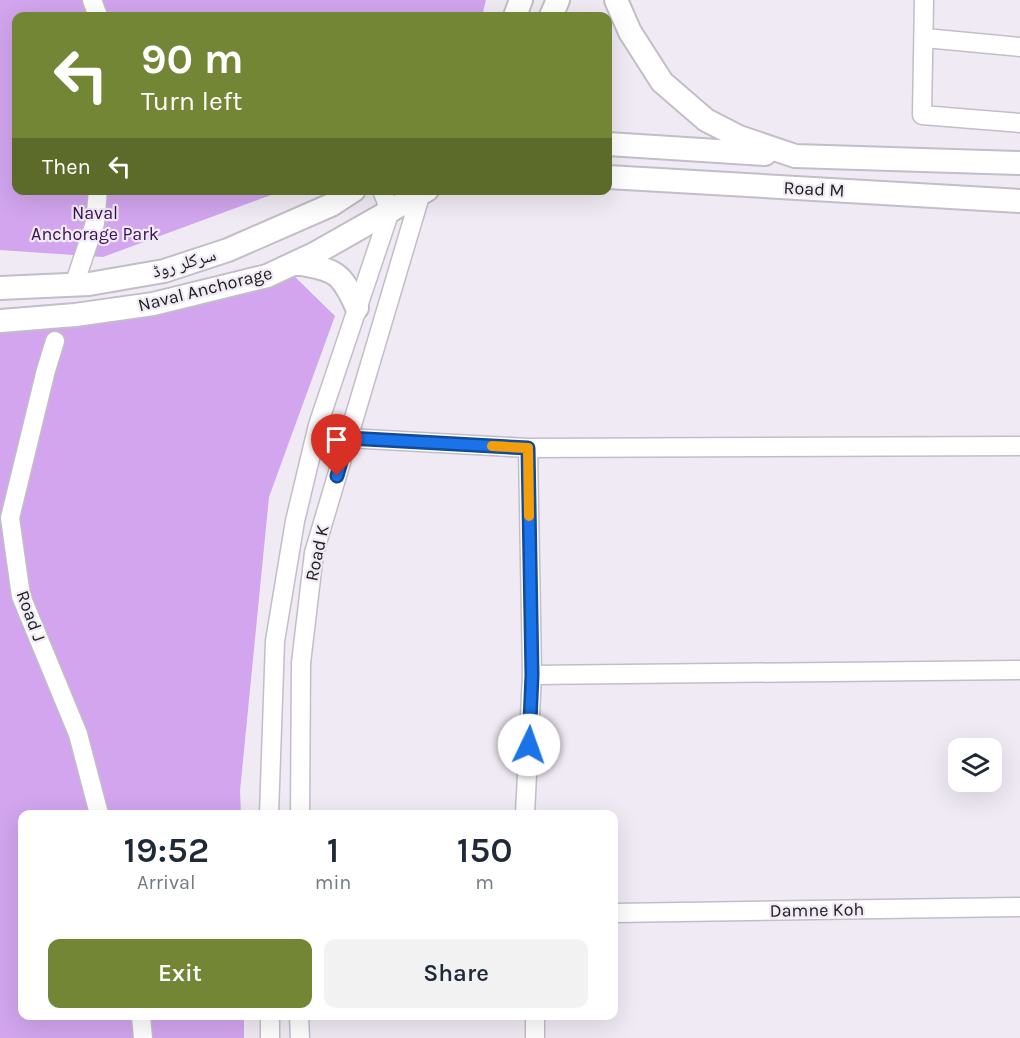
<!DOCTYPE html>
<meta charset="utf-8">
<style>
body{margin:0;font-family:Karla,"Noto Naskh Arabic",sans-serif;background:#f2f2f3;color:#1f2937;height:100vh;display:flex;flex-direction:column;font-size:22px;white-space:nowrap}
*{box-sizing:border-box;margin:0}
p{font-size:20px;color:#747a83}
.icon{flex:none;width:33px;height:33px;fill:none;stroke:currentColor;stroke-width:2;stroke-linecap:round;stroke-linejoin:round}
.map{position:relative;flex:1;overflow:hidden}
.panel{position:absolute;left:18px;top:810px;width:600px;height:210px;display:flex;flex-direction:column;background:#fff;border-radius:12px;box-shadow:0 6px 24px #0002}
.panel>*{flex:none}
.guide{position:absolute;left:12px;top:12px;width:600px;height:183px;border-radius:12px;box-shadow:0 6px 24px #0002;background:#738635;color:#fff;overflow:hidden}
.fabs{position:absolute;left:948px;top:738px;display:grid;gap:12px}
.fabs a{display:grid;place-items:center;width:54px;height:54px;border-radius:12px;background:#fff;box-shadow:0 6px 24px #0002;font-size:30px}
.pin{position:absolute;display:grid;place-items:center;width:51px;height:51px;color:#fff;margin:-62px -26px;border-radius:50% 50% 50% 0;rotate:-45deg;box-shadow:0 0 6px #0007}
.pin .icon{rotate:45deg}
.me{position:absolute;width:66px;margin:-33px;rotate:3deg;stroke-linejoin:round;filter:drop-shadow(0 0 4px #0008)}
.turn{display:flex;align-items:center;gap:21px;height:126px;padding:0 30px;font-size:27px}
.turn .icon{width:78px;height:78px;stroke-width:2.5}
.turn b{display:block;font-size:42px;line-height:51px}
.then{display:flex;align-items:center;height:57px;padding:0 30px;background:#0003;gap:12px;font-size:22px}
.eta{display:flex;justify-content:space-evenly;align-items:center;height:102px;text-align:center}
.eta b{font-size:36px;font-weight:600;line-height:42px}
.action{display:flex;gap:12px;margin-top:auto;padding:12px 30px}
.action a{flex:1;height:69px;border-radius:12px;background:#738635;color:#fff;font-size:24px;font-weight:600;line-height:69px;text-align:center}
.action a+a{background:#f2f2f3;color:#1f2937}
.map>svg:first-child{display:block}
.green{fill:#d2a5ee}
.lines{fill:none;stroke-linecap:round;stroke-linejoin:round}
.minor-casing{stroke:#c3bdc7;stroke-width:21}
.tertiary-casing{stroke:#c3bdc7;stroke-width:26}
.minor{stroke:#fff;stroke-width:18}
.tertiary{stroke:#fff;stroke-width:22}
.route-casing{stroke:#114b97;stroke-width:15}
.route{stroke:#1a73e8;stroke-width:10}
.slow{stroke:#f59e0b;stroke-width:10}
.labels{text-anchor:middle;dominant-baseline:central;stroke-width:4.5;stroke-linejoin:round;paint-order:stroke}
.street-label{font-size:18px;fill:#1e1c1f;stroke:#f0eaf4}
.park-label{font-size:18px;fill:#3d0e54;stroke:#f0eaf4}
</style>
<div class="map">
<svg width="1020" height="1038" viewBox="0 0 1020 1038">
<rect width="100%" height="100%" fill="#f0eaf4"/>
<path class="green" d="M 0,0 L 486,0 L 482,16 L 16,16 L 16,190 L 282,191 L 103,257 L 0,250 Z
M 292,274 L 335,316 L 269,497 L 240,791 L 241,814 L 22,814 L 22,1016 L 244,1016 L 244,1038 L 0,1038 L 0,319 Z"/>
<g class="lines">
<defs>
<path id="minor" d="M 92,0 L 98,16
M 924,0 L 922,115 L 1020,123
M 925,38 L 1020,47
M 74,285 L 95,223 L 98,190
M 55,341 L 46,370 L 10,518 L 21,596 L 78,734 L 99,814
M 348,438 L 528,448 L 1020,446
M 532,675 L 1020,670
M 269,814 L 275,641 L 295,521 L 318,425 L 390,211 L 382,190
M 300,814 L 301,663 L 314,553 L 420,196 L 415,190
M 525,814 L 532,675 L 528,448
M 614,913 L 1020,907
M 141,1016 L 143,1038
M 299,1016 L 300,1038
M 270,1038 L 270,1016
M 535,1038 L 535,1016"/>
<path id="tertiary" d="M 616,0 L 630,32 L 662,82 L 706,120 L 739,137 L 795,156 L 1020,163
M 515,16 L 521,0
M 551,16 L 558,0
M 608,144 L 765,154
M 608,177 L 1020,201
M 296,263 C 335,270 341,271 357,308
M 0,288 L 89,284 L 164,271 L 228,250 L 331,205 L 354,190
M 0,321 L 75,315 L 153,304 L 267,276 L 314,254 L 427,190"/>
</defs>
<use href="#minor" class="minor-casing"/>
<use href="#tertiary" class="tertiary-casing"/>
<use href="#minor" class="minor"/>
<use href="#tertiary" class="tertiary"/>
</g>
<g class="lines">
<defs>
<path id="route" d="M 337,476 L 348,438 L 528,448 L 532,675 L 529,745"/>
</defs>
<use href="#route" class="route-casing"/>
<use href="#route" class="route"/>
<path class="slow" d="M 492,446 L 528,448 L 529,516"/>
</g>
<g class="labels">
<g class="street-label">
<text transform="translate(814 189) rotate(3)">Road M</text>
<text transform="translate(184 263) rotate(-16)">سرکلر روڈ</text>
<text transform="translate(205 289) rotate(-14)">Naval Anchorage</text>
<text transform="translate(317 553) rotate(-78)">Road K</text>
<text transform="translate(31 616) rotate(70)">Road J</text>
<text transform="translate(817 910) rotate(-1)">Damne Koh</text>
</g>
<g class="park-label">
<text x="95" y="213">Naval<tspan x="95" dy="21">Anchorage Park</tspan></text>
</g>
</g>
</svg>
<div class="fabs">
<a><svg class="icon" aria-label="layers" viewBox="0 0 24 24"><path d="M12 4l9 5-9 5-9-5zM3 14l9 5 9-5"/></svg></a>
</div>
<div class="pin" style="left:337px;top:476px;background:#d93025"><svg class="icon" aria-label="arrive" viewBox="0 0 24 24"><path d="M6 21V4h12l-3 4 3 4H6"/></svg></div>
<svg class="me" style="left:529px;top:745px" viewBox="-20 -20 40 40"><circle r="19" fill="#fff"/><path d="M0-13L10 11 0 6-10 11z" fill="#1a73e8"/></svg>
<div class="guide">
<div class="turn"><svg class="icon" aria-label="left" viewBox="0 0 24 24"><path d="M17 20v-9H6M10 6l-5 5 5 5"/></svg><div><b>90 m</b>Turn left</div></div>
<div class="then">Then<svg class="icon" aria-label="left" viewBox="0 0 24 24"><path d="M17 20v-9H6M10 6l-5 5 5 5"/></svg></div>
</div>
<section class="panel">
<div class="eta">
<div><b>19:52</b><p>Arrival</p></div>
<div><b>1</b><p>min</p></div>
<div><b>150</b><p>m</p></div>
</div>
<div class="action"><a>Exit</a><a>Share</a></div>
</section>
</div>
